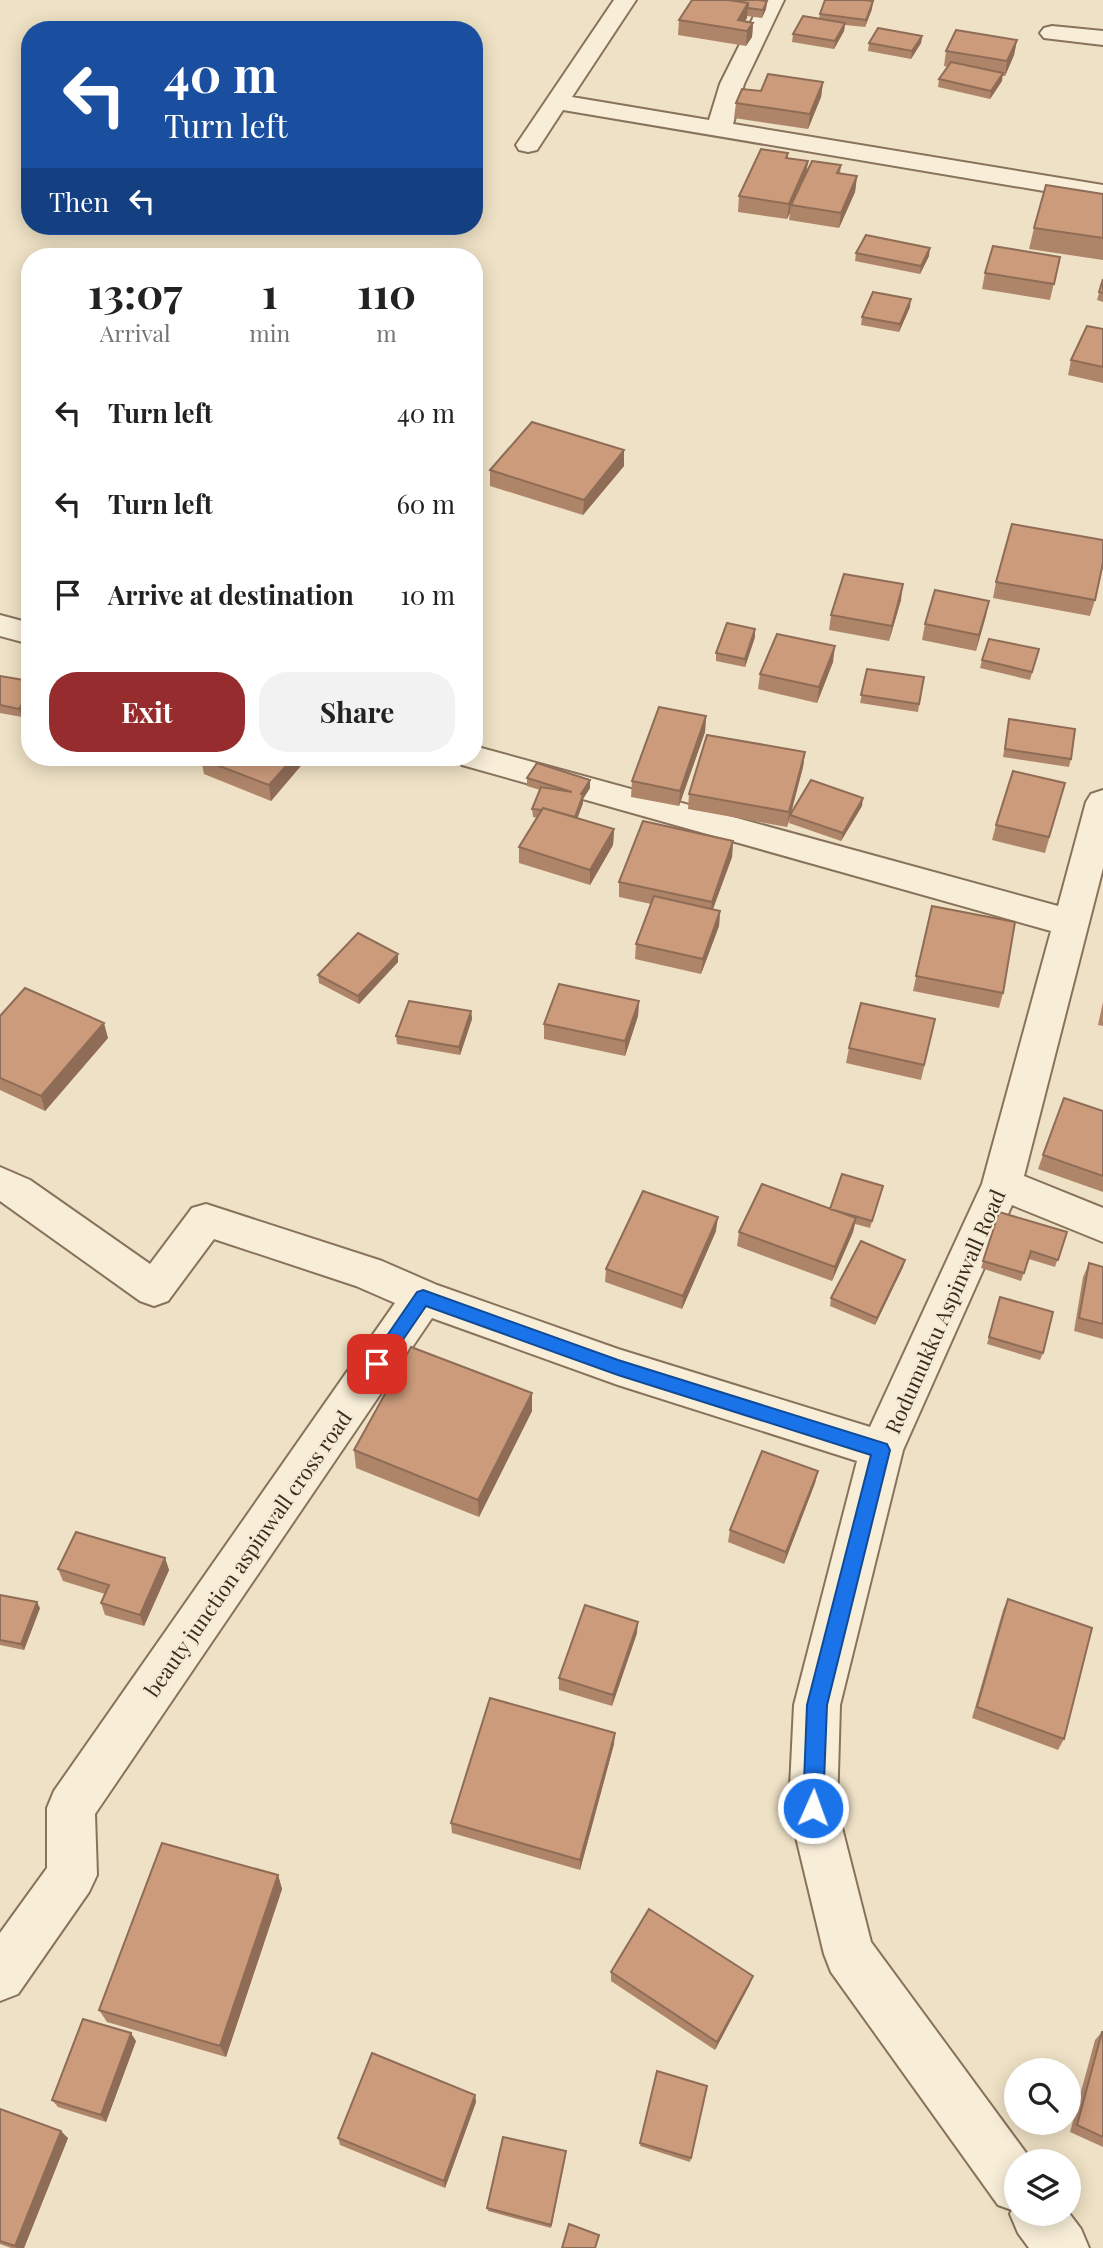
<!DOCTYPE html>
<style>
body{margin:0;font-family:"Playfair Display",serif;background:#f2f2f2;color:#222;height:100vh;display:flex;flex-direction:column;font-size:26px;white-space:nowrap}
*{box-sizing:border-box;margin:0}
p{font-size:23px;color:#767676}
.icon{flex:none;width:38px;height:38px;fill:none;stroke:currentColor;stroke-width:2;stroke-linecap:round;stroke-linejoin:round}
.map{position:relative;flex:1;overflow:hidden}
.details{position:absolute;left:21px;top:248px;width:462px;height:518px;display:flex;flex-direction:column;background:#fff;border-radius:28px;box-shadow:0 4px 18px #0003}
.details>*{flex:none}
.guide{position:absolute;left:21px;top:21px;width:462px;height:214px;border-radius:28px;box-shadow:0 4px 18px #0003;background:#1a4fa0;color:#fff;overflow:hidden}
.tools{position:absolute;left:1004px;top:2058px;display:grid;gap:14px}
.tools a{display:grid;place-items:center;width:77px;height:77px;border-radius:50%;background:#fff;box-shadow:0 4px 18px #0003;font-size:35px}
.pin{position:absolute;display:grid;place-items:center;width:60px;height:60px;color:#fff;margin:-30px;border-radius:14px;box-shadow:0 4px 10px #0006}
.me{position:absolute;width:77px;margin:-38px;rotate:2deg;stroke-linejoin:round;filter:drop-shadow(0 0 5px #0008)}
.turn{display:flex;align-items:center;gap:24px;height:147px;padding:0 28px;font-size:32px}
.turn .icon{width:91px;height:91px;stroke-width:2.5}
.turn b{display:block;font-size:49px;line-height:60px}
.then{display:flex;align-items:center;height:66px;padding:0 28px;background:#0003;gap:14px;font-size:26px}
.eta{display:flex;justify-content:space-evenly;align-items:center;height:119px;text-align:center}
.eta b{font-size:42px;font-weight:700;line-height:49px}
.button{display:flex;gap:14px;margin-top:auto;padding:14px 28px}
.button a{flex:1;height:80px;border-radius:28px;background:#972c2e;color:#fff;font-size:28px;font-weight:700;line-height:80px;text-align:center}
.button a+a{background:#f2f2f2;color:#222}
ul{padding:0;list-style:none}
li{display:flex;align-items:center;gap:21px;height:91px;padding:0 28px}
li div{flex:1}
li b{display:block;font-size:26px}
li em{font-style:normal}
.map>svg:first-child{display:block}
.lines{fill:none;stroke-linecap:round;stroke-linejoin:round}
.minor-casing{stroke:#88725b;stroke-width:4}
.minor{fill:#f8eed8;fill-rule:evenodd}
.wall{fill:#af856a}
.shaded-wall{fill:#8e6c56}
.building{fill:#cb9b7b;stroke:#8e6c56;stroke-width:2}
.route{fill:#1a73e8;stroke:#114b97;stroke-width:2}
.labels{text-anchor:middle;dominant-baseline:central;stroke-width:5;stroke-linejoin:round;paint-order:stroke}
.street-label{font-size:21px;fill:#392b1f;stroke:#f5ebd4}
</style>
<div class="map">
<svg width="1103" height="2248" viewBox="0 0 1103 2248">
<rect width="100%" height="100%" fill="#eee1c5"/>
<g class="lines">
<defs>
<path id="minor" d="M 614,0 L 636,0 L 572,97 L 709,120 L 720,84 L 762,0 L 784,0 L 744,84 L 733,124 L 1103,185 L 1103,201 L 563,110 L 537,150 L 528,152 L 519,150 L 516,145 Z
M 1052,26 L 1103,31 L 1103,45 L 1044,38 L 1040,33 L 1044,28 Z
M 0,615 L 30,623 L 30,644 L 0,636 Z
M 474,746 L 1058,906 L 1086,802 L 1091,794 L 1103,790 L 1103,868 L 1024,1176 L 1103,1208 L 1103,1242 L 1012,1205 L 903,1450 L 840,1705 L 837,1808 L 871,1942 L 1032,2161 L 1017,2161 L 1017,2214 L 1069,2213 L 1081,2229 L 1089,2248 L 1029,2248 L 1018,2233 L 1010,2214 L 1012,2210 L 998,2205 L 831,1972 L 824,1954 L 789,1808 L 794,1705 L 857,1461 L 618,1385 L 432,1318 L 95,1814 L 97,1875 L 89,1892 L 18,1994 L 0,2001 L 0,1933 L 47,1868 L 47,1808 L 54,1791 L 395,1303 L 356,1286 L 214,1239 L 168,1301 L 154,1306 L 140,1301 L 0,1201 L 0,1167 L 30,1180 L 150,1264 L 192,1208 L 206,1204 L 382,1261 L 437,1285 L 618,1349 L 870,1427 L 982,1184 L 1051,931 L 462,765 L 458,758 L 474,758 Z"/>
</defs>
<use href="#minor" class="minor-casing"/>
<use href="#minor" class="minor"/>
</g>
<path class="wall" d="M 761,1 L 767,1 L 766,9 L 762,18 L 747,16 L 745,21 L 753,23 L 752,37 L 746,46 L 678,35 L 679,20 Z
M 872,9 L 865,27 L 845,25 L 844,31 L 834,49 L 792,42 L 793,34 L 819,19 L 820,14 Z
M 922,36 L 921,43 L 911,59 L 868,51 L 869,43 Z
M 1017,40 L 1014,55 L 1005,76 L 1002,76 L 1002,81 L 990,99 L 938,87 L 939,79 L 948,67 L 944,66 L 946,51 Z
M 823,82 L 821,97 L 808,129 L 734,118 L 736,103 L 761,91 Z
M 788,153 L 788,158 L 808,161 L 806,172 L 841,165 L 840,174 L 857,176 L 855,192 L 839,228 L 789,220 L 790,213 L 787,219 L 738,212 L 739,196 Z
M 1103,194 L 1103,260 L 1029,249 L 1034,228 Z
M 856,253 L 929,256 L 920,274 L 855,261 Z
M 1060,257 L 1050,300 L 982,289 L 985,273 Z
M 1103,279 L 1103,302 L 1097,300 Z
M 910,307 L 899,332 L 861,325 L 862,317 Z
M 1103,329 L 1103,383 L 1068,375 L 1071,360 Z
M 624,450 L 624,466 L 583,515 L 490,486 L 490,470 Z
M 996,582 L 1095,600 L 1090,616 L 993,598 Z
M 901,600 L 889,641 L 829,630 L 831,615 Z
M 989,601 L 976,651 L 922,640 L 925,624 Z
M 755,637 L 745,667 L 716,661 L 716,653 Z
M 1039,649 L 1030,680 L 980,668 L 982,660 Z
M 833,662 L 817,703 L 758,689 L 760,674 Z
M 867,669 L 924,677 L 918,712 L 860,703 Z
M 0,676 L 30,681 L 22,717 L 0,713 Z
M 706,716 L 705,732 L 679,806 L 631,797 L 632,781 Z
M 1009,719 L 1071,759 L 1069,767 L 1003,757 Z
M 805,752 L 803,767 L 791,814 L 862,806 L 841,841 L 789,823 L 790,818 L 787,827 L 688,809 L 689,794 Z
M 202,758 L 304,758 L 305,761 L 271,801 L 204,774 L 201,759 Z
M 527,778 L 590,788 L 583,799 L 583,803 L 577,818 L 614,829 L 613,845 L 590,885 L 519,863 L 519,847 L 537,818 L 533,817 L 532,809 L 540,790 L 527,786 Z
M 1065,783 L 1045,853 L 992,840 L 996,825 Z
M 733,841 L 732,857 L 713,909 L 720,911 L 719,926 L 701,974 L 635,959 L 636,944 L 651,904 L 619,897 L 619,882 Z
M 932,906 L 1003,993 L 999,1008 L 913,991 Z
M 398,954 L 398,962 L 359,1004 L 319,983 L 318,975 Z
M 639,1001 L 638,1016 L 625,1056 L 544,1039 L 544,1024 Z
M 1103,1002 L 1103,1026 L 1098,1025 Z
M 471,1011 L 472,1019 L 460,1055 L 397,1044 L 396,1036 Z
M 0,1016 L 108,1038 L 45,1111 L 0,1090 Z
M 935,1019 L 921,1080 L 846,1063 L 849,1048 Z
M 1103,1111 L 1103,1192 L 1038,1169 L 1043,1155 Z
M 881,1194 L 870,1228 L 855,1224 L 853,1232 L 832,1281 L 737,1246 L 739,1232 L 830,1208 Z
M 999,1212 L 1067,1232 L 1055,1267 L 1029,1259 L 1021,1281 L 981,1268 Z
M 716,1231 L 682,1309 L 605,1282 L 606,1269 Z
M 905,1260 L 903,1267 L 875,1325 L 830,1306 L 831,1298 Z
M 1089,1263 L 1103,1267 L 1103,1339 L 1074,1331 L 1083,1277 Z
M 1000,1297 L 1043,1353 L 1040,1360 L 987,1344 Z
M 532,1411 L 479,1517 L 356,1468 L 354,1450 Z
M 818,1471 L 815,1483 L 784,1564 L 728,1542 L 730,1530 Z
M 165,1558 L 169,1570 L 144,1626 L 105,1615 L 101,1603 L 105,1594 L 63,1581 L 58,1569 Z
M 0,1595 L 40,1608 L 24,1650 L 0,1645 Z
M 1008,1599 L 1064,1739 L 1058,1750 L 972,1718 L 1003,1610 Z
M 637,1633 L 612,1706 L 559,1690 L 559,1678 Z
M 614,1744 L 580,1870 L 452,1833 L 451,1823 Z
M 278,1875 L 282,1889 L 226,2057 L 107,2022 L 99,2010 Z
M 611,1972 L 750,1984 L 715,2050 L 611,1981 Z
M 1102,2032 L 1103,2032 L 1103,2147 L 1070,2132 L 1095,2040 Z
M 136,2041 L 106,2122 L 58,2107 L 52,2100 Z
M 657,2071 L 707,2086 L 690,2162 L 640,2146 Z
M 475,2095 L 476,2102 L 445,2188 L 340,2145 L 338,2138 Z
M 0,2109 L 68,2138 L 24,2248 L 11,2248 L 0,2244 Z
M 566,2155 L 551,2228 L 488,2211 L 487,2208 Z"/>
<path class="shaded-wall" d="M 767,1 L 766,9 L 762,18 L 763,10 Z
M 873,1 L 872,9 L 865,27 L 866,20 Z
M 748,3 L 747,18 L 740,30 L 738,20 Z
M 753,23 L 752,37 L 746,46 L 747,31 Z
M 845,23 L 844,31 L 834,49 L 835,41 Z
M 922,36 L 921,43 L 911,59 L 912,51 Z
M 1017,40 L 1014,55 L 1005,76 L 1007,61 Z
M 1003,73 L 1002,81 L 990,99 L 991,91 Z
M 823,82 L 821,97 L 808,129 L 810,114 Z
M 808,161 L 806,176 L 791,205 L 790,213 L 787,219 L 789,204 Z
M 857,176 L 855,192 L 839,228 L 841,213 Z
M 930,248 L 929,256 L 920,274 L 921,266 Z
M 911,299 L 910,307 L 899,332 L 900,324 Z
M 624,450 L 624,466 L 583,515 L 584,500 Z
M 903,584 L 901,600 L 889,641 L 892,626 Z
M 989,601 L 986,616 L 976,651 L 979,635 Z
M 755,629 L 755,637 L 745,667 L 745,659 Z
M 835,646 L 833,662 L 817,703 L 819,687 Z
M 30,691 L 30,703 L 22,717 L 19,709 Z
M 706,716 L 705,732 L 679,806 L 680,791 Z
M 805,752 L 803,767 L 787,827 L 789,812 Z
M 293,758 L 304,758 L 305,761 L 271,801 L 269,785 Z
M 590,780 L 590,788 L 583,799 L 583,803 L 575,825 L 575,817 L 581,794 Z
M 863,798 L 862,806 L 841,841 L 843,833 Z
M 614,829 L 613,845 L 590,885 L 590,870 Z
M 733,841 L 732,857 L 710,917 L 712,902 Z
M 720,911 L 719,926 L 701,974 L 703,959 Z
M 398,954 L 398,962 L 359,1004 L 358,996 Z
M 639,1001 L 638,1016 L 625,1056 L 625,1041 Z
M 471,1011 L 472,1019 L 460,1055 L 459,1047 Z
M 104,1023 L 108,1038 L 45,1111 L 41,1096 Z
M 718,1217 L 716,1231 L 682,1309 L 683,1296 Z
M 856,1218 L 853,1232 L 832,1281 L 835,1267 Z
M 905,1260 L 903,1267 L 875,1325 L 877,1318 Z
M 532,1393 L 532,1411 L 479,1517 L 478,1500 Z
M 818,1471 L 815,1483 L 784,1564 L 786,1552 Z
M 165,1558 L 169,1570 L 144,1626 L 140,1615 Z
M 37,1602 L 40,1608 L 24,1650 L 21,1644 Z
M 638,1622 L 637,1633 L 612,1706 L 613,1695 Z
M 615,1733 L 614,1744 L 580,1870 L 580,1860 Z
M 278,1875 L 282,1889 L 226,2057 L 220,2046 Z
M 753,1976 L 750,1984 L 715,2050 L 717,2042 Z
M 131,2033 L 136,2041 L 106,2122 L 101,2115 Z
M 475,2095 L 476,2102 L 445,2188 L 444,2181 Z
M 61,2131 L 68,2138 L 24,2248 L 17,2248 L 15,2246 Z"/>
<path class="building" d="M 692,0 L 728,0 L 748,3 L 738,20 L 753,23 L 747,31 L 679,20 Z
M 728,0 L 759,0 L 767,1 L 763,10 L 748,8 L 748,3 Z
M 825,0 L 864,0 L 873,1 L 866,20 L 820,14 Z
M 803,16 L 845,23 L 835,41 L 793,34 Z
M 878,28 L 922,36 L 912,51 L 869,43 Z
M 956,30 L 1017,40 L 1007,61 L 946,51 Z
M 951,62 L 1003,73 L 991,91 L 939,79 Z
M 768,74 L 823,82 L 810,114 L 736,103 L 742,89 L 761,91 Z
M 761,149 L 788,153 L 786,158 L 808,161 L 789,204 L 739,196 Z
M 812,161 L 841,165 L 837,173 L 857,176 L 841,213 L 791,205 Z
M 1046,185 L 1103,194 L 1103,238 L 1034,228 Z
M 866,235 L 930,248 L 921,266 L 856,253 Z
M 993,246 L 1060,257 L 1054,284 L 985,273 Z
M 1103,279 L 1103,293 L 1099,292 Z
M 873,292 L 911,299 L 900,324 L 862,317 Z
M 1087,326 L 1103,329 L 1103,367 L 1071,360 Z
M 532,422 L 624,450 L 584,500 L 490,470 Z
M 1012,524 L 1103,540 L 1103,563 L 1095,600 L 996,582 Z
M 844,574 L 903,584 L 892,626 L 831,615 Z
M 935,590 L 989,601 L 979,635 L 925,624 Z
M 727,623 L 755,629 L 745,659 L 716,653 Z
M 777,634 L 835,646 L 819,687 L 760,674 Z
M 989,639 L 1039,649 L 1032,672 L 982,660 Z
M 867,669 L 924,677 L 919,704 L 861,695 Z
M 0,676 L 30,681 L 30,691 L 19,709 L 0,705 Z
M 659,707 L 706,716 L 680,791 L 632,781 Z
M 1009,719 L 1075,729 L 1071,759 L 1005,749 Z
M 707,735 L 805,752 L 789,812 L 689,794 Z
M 202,758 L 293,758 L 269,785 L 201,759 Z
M 537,763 L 590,780 L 581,794 L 583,795 L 575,817 L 543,808 L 542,810 L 532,809 L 541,787 L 572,792 L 527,778 Z
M 1013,771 L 1065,783 L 1049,837 L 996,825 Z
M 811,780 L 863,798 L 843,833 L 790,815 Z
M 543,808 L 614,829 L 590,870 L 519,847 Z
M 643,821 L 733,841 L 712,902 L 619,882 Z
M 654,896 L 720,911 L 703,959 L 636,944 Z
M 932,906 L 1015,922 L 1003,993 L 916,976 Z
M 358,933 L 398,954 L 358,996 L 318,975 Z
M 559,984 L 639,1001 L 625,1041 L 544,1024 Z
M 25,988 L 104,1023 L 41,1096 L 0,1078 L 0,1016 Z
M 409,1001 L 471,1011 L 459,1047 L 396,1036 Z
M 861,1003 L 935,1019 L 924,1065 L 849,1048 Z
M 1064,1098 L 1103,1111 L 1103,1176 L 1043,1155 Z
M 842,1174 L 883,1186 L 872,1221 L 830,1209 Z
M 762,1184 L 856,1218 L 835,1267 L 739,1232 Z
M 643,1191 L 718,1217 L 683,1296 L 606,1269 Z
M 999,1212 L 1067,1232 L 1058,1260 L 1031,1251 L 1024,1273 L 983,1261 Z
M 861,1241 L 905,1260 L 877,1318 L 831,1298 Z
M 1089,1263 L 1103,1267 L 1103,1324 L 1079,1318 Z
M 1000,1297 L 1053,1312 L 1043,1353 L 989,1337 Z
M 411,1347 L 532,1393 L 478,1500 L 354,1450 Z
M 762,1451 L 818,1471 L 786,1552 L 730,1530 Z
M 76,1532 L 165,1558 L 140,1615 L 101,1603 L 109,1585 L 58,1569 Z
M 0,1595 L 37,1602 L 21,1644 L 0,1640 Z
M 1008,1599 L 1092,1628 L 1064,1739 L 977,1707 Z
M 585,1605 L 638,1622 L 613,1695 L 559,1678 Z
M 490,1698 L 615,1733 L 580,1860 L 451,1823 Z
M 162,1843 L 278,1875 L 220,2046 L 99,2010 Z
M 649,1909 L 753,1976 L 717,2042 L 611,1972 Z
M 83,2019 L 131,2033 L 101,2115 L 52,2100 Z
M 1102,2032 L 1103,2032 L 1103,2137 L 1077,2125 Z
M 372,2053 L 475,2095 L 444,2181 L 338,2138 Z
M 657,2071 L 707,2086 L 691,2158 L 640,2143 Z
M 0,2109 L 61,2131 L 15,2246 L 0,2241 Z
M 503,2137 L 566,2151 L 551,2225 L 487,2208 Z
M 569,2224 L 599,2235 L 595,2248 L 562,2248 Z"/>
<path class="route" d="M 423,1290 L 618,1360 L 887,1444 L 890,1450 L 827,1705 L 823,1808 L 820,1815 L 813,1817 L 806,1815 L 803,1808 L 807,1705 L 871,1455 L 618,1375 L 426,1306 L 383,1369 L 377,1371 L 371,1369 L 368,1364 L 371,1359 L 417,1292 Z"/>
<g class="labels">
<g class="street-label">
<text transform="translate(944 1311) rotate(-66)">Rodumukku Aspinwall Road</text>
<text transform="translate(247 1553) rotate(-55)">beauty junction aspinwall cross road</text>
</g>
</g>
</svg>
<div class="tools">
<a><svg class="icon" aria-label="search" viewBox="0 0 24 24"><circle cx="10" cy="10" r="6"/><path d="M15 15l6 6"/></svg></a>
<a><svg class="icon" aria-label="layers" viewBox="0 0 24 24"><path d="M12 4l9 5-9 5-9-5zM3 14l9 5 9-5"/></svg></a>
</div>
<div class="pin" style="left:377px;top:1364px;background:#d93025"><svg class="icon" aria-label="arrive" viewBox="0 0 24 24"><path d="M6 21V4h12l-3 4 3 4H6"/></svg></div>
<svg class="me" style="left:813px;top:1808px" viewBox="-20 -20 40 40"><circle r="17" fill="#1a73e8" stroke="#fff" stroke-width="3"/><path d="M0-11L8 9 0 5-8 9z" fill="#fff"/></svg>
<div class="guide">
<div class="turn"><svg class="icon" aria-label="left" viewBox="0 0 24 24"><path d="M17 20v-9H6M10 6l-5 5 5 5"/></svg><div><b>40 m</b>Turn left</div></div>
<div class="then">Then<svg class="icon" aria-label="left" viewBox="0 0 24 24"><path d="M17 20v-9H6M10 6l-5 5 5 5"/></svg></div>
</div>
<section class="details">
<div class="eta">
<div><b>13:07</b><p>Arrival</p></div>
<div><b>1</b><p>min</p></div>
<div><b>110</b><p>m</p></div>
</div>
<ul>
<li><svg class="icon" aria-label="left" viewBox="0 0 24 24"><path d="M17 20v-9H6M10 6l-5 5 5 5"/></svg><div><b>Turn left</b></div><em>40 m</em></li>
<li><svg class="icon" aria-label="left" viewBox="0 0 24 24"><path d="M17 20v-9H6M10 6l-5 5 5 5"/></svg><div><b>Turn left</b></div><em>60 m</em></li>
<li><svg class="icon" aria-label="arrive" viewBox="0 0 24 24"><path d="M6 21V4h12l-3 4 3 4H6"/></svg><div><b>Arrive at destination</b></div><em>10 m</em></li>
</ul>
<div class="button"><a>Exit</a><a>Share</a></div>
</section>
</div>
